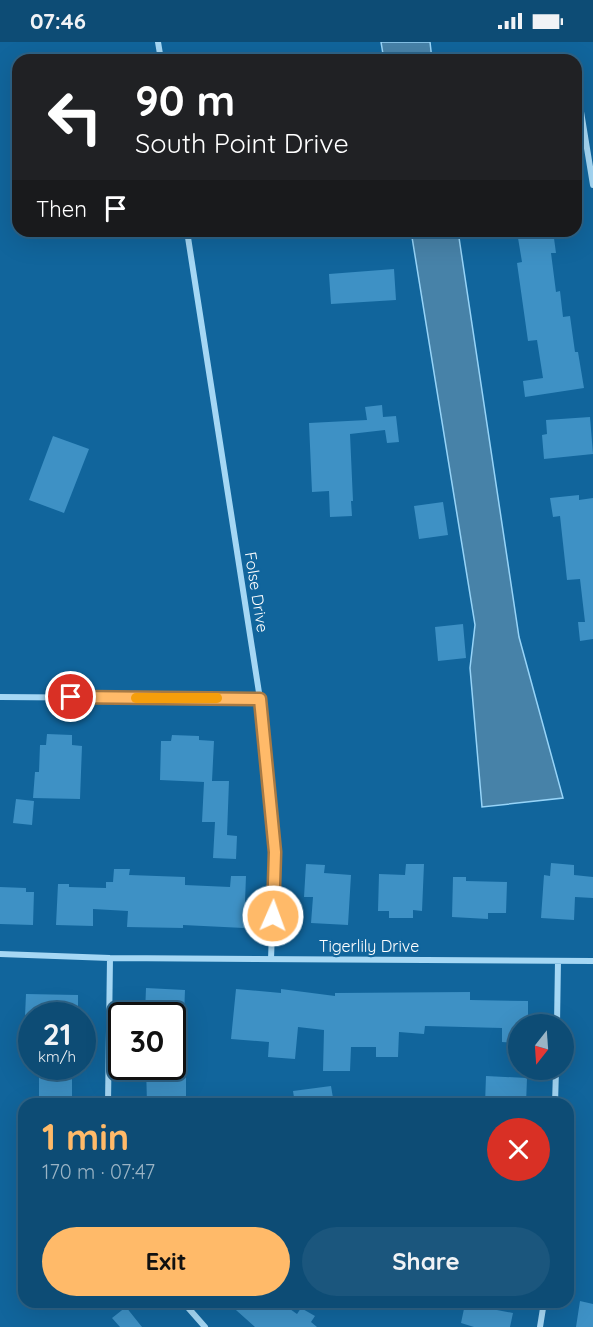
<!DOCTYPE html>
<meta charset="utf-8">
<style>
body{margin:0;font-family:Quicksand,sans-serif;background:#1b567d;color:#f1f3f6;height:100vh;display:flex;flex-direction:column;font-size:22px;white-space:nowrap}
*{box-sizing:border-box;margin:0}
p{font-size:20px;color:#9ab4c5}
.icon{flex:none;width:33px;height:33px;fill:none;stroke:currentColor;stroke-width:2;stroke-linecap:round;stroke-linejoin:round}
.map{position:relative;flex:1;overflow:hidden}
.sheet{position:absolute;left:18px;top:1056px;width:556px;height:210px;display:flex;flex-direction:column;background:#0d4c75;border-radius:18px;box-shadow:0 6px 24px #0002,0 0 0 2px #2d6387}
.sheet>*{flex:none}
.banner{position:absolute;left:12px;top:12px;width:570px;height:183px;border-radius:18px;box-shadow:0 6px 24px #0002,0 0 0 2px #2d6387;background:#202124;color:#fff;overflow:hidden}
.needle{width:39px;rotate:197deg}
.tools{position:absolute;left:508px;top:972px;display:grid;gap:12px}
.tools a{display:grid;place-items:center;width:66px;height:66px;border-radius:50%;background:#0d4c75;box-shadow:0 6px 24px #0002,0 0 0 2px #2d6387;font-size:30px}
.speed{position:absolute;left:18px;top:960px;display:flex;gap:12px;font-size:30px;font-weight:700;text-align:center}
.speed>*{display:grid;place-content:center;width:78px;height:78px;border-radius:50%;background:#0d4c75;box-shadow:0 6px 24px #0002,0 0 0 2px #2d6387;line-height:1}
.speed small{font-size:15px;font-weight:400}
.speed .limit{border:3px solid #111;border-radius:9px;background:#fff;color:#111}
.pin{position:absolute;display:grid;place-items:center;width:51px;height:51px;color:#fff;margin:-26px;border:3px solid #fff;border-radius:50%;box-shadow:0 2px 6px #0007}
.me{position:absolute;width:66px;margin:-33px;rotate:2deg;stroke-linejoin:round;filter:drop-shadow(0 0 4px #0008)}
.turn{display:flex;align-items:center;gap:21px;height:126px;padding:0 24px;font-size:27px}
.turn .icon{width:78px;height:78px;stroke-width:2.5}
.turn b{display:block;font-size:42px;line-height:51px}
.then{display:flex;align-items:center;height:57px;padding:0 24px;background:#0003;gap:12px;font-size:22px}
.round{display:grid;place-items:center;flex:none;width:63px;height:63px;border-radius:32px;background:#1b567d}
.summary{display:flex;align-items:center;justify-content:space-between;height:102px;padding:0 24px}
h1{font-size:36px;font-weight:700;line-height:45px;color:#ffba69}
.button{display:flex;gap:12px;margin-top:auto;padding:12px 24px}
.button a{flex:1;height:69px;border-radius:36px;background:#ffba69;color:#111;font-size:24px;font-weight:700;line-height:69px;text-align:center}
.button a+a{background:#1b567d;color:#f1f3f6}
.status{display:flex;justify-content:space-between;align-items:center;height:42px;padding:0 30px;background:#0d4c75;direction:ltr}
.status svg{height:16px;fill:currentColor}
.map>svg:first-child{display:block}
.water{fill:#4782a8;stroke:#97d4f8;stroke-width:1.5}
.building{fill:#3e91c5}
.lines{fill:none;stroke-linecap:round;stroke-linejoin:round}
.street{stroke:#a5d7f4;stroke-width:6}
.route-casing{stroke:#a67944;stroke-width:15}
.route{stroke:#ffba69;stroke-width:10}
.slow{stroke:#f59e0b;stroke-width:10}
.labels{text-anchor:middle;dominant-baseline:central;stroke-width:4.5;stroke-linejoin:round;paint-order:stroke}
.street-label{font-size:16px;fill:#fff;stroke:#11659c}
</style>
<div class="status"><b>07:46</b><svg viewBox="0 0 49 12"><path d="M0 12V9h3v3zM5 12V6h3v6zM10 12V3h3v9zM15 12V0h3v12zM26 1h20v11H26zM47 4h2v5h-2z"/></svg></div>
<div class="map">
<svg width="593" height="1285" viewBox="0 0 593 1285">
<rect width="100%" height="100%" fill="#11659c"/>
<path class="water" d="M 381,0 L 430,0 L 432,18 L 384,18 Z
M 411,189 L 458,189 L 519,595 L 563,756 L 482,765 L 470,626 L 475,583 Z"/>
<path class="building" d="M 553,189 L 556,211 L 551,211 L 556,250 L 560,249 L 563,275 L 570,274 L 575,310 L 578,310 L 584,346 L 525,355 L 523,339 L 543,336 L 537,298 L 528,299 L 517,221 L 522,220 L 517,190 Z
M 394,227 L 396,258 L 331,262 L 329,232 Z
M 382,363 L 383,375 L 396,374 L 399,400 L 387,401 L 385,388 L 350,392 L 353,459 L 351,459 L 352,474 L 330,475 L 329,449 L 312,450 L 309,381 L 367,378 L 365,365 Z
M 590,375 L 593,412 L 544,417 L 542,393 L 547,392 L 546,378 Z
M 53,394 L 89,407 L 64,471 L 29,458 Z
M 579,453 L 579,458 L 593,456 L 593,597 L 580,599 L 578,580 L 585,580 L 580,537 L 567,538 L 560,474 L 553,475 L 550,456 Z
M 443,460 L 448,493 L 419,497 L 414,464 Z
M 463,582 L 466,616 L 438,619 L 435,585 Z
M 47,692 L 72,693 L 72,703 L 82,704 L 80,757 L 33,756 L 35,730 L 39,730 L 40,703 L 46,703 Z
M 172,693 L 199,694 L 199,698 L 214,699 L 212,739 L 229,739 L 227,793 L 237,794 L 236,817 L 213,816 L 215,780 L 202,780 L 204,740 L 160,738 L 161,699 L 171,699 Z
M 16,757 L 34,759 L 32,783 L 13,781 Z
M 551,821 L 574,823 L 574,833 L 593,835 L 593,856 L 575,855 L 574,878 L 541,876 L 544,833 L 550,834 Z
M 306,822 L 325,823 L 324,831 L 351,833 L 348,883 L 311,881 L 313,855 L 304,855 Z
M 406,822 L 424,822 L 422,869 L 413,868 L 413,876 L 389,876 L 389,869 L 378,869 L 379,832 L 405,833 Z
M 114,827 L 130,827 L 129,833 L 185,835 L 185,843 L 230,845 L 231,834 L 246,834 L 244,886 L 183,883 L 183,886 L 127,885 L 128,869 L 93,867 L 93,884 L 56,883 L 58,842 L 69,842 L 69,845 L 106,846 L 106,840 L 113,840 Z
M 453,835 L 466,835 L 466,839 L 507,840 L 506,871 L 488,871 L 488,877 L 452,875 Z
M 0,845 L 26,846 L 26,850 L 34,850 L 33,883 L 0,882 Z
M 146,946 L 185,948 L 184,974 L 145,972 Z
M 236,947 L 281,951 L 281,947 L 335,954 L 335,951 L 470,950 L 470,958 L 528,959 L 528,982 L 519,982 L 519,1001 L 502,1000 L 502,986 L 425,984 L 424,992 L 399,990 L 398,1015 L 376,1015 L 376,1005 L 351,1005 L 350,1029 L 323,1029 L 324,988 L 298,985 L 295,1017 L 268,1015 L 269,1000 L 231,997 Z
M 26,952 L 78,953 L 78,974 L 25,974 Z
M 172,1021 L 186,1021 L 186,1062 L 147,1062 L 146,1024 L 172,1024 Z
M 39,1026 L 72,1026 L 72,1062 L 39,1062 Z
M 486,1034 L 527,1036 L 526,1062 L 485,1062 Z
M 331,1044 L 334,1062 L 295,1062 L 293,1049 Z
M 580,1259 L 593,1262 L 593,1285 L 576,1285 Z
M 227,1260 L 280,1260 L 297,1272 L 301,1266 L 315,1274 L 311,1280 L 317,1285 L 255,1285 Z
M 465,1262 L 513,1271 L 510,1285 L 474,1285 L 461,1281 Z
M 126,1265 L 142,1285 L 120,1285 L 112,1276 Z"/>
<g class="lines">
<path class="street" d="M 158,0 L 161,18
M 576,39 L 593,143
M 187,189 L 260,657 L 275,810 L 271,917
M 0,655 L 260,657
M 0,912 L 110,916 L 593,919
M 557,982 L 558,919
M 108,1062 L 110,916
M 555,1062 L 556,1028
M 183,1260 L 205,1285
M 540,1285 L 544,1260"/>
</g>
<g class="lines">
<defs>
<path id="route" d="M 71,655 L 260,657 L 275,810 L 273,874"/>
</defs>
<use href="#route" class="route-casing"/>
<use href="#route" class="route"/>
<path class="slow" d="M 136,656 L 217,656"/>
</g>
<g class="labels">
<g class="street-label">
<text transform="translate(257 550) rotate(81)">Folse Drive</text>
<text x="369" y="904">Tigerlily Drive</text>
</g>
</g>
</svg>
<div class="tools">
<a><svg class="needle" viewBox="-14 -14 28 28"><path d="M0-13l5 13h-10z" fill="#e53935"/><path d="M0 13l5-13h-10z" fill="#9ab4c5"/></svg></a>
</div>
<div class="speed"><div>21<small>km/h</small></div><div class="limit">30</div></div>
<div class="pin" style="left:71px;top:655px;background:#d93025"><svg class="icon" aria-label="arrive" viewBox="0 0 24 24"><path d="M6 21V4h12l-3 4 3 4H6"/></svg></div>
<svg class="me" style="left:273px;top:874px" viewBox="-20 -20 40 40"><circle r="17" fill="#ffba69" stroke="#fff" stroke-width="3"/><path d="M0-11L8 9 0 5-8 9z" fill="#fff"/></svg>
<div class="banner">
<div class="turn"><svg class="icon" aria-label="left" viewBox="0 0 24 24"><path d="M17 20v-9H6M10 6l-5 5 5 5"/></svg><div><b>90 m</b>South Point Drive</div></div>
<div class="then">Then<svg class="icon" aria-label="arrive" viewBox="0 0 24 24"><path d="M6 21V4h12l-3 4 3 4H6"/></svg></div>
</div>
<section class="sheet">
<div class="summary"><div><h1>1 min</h1><p>170 m · 07:47</p></div><a class="round" style="background:#d93025;color:#fff"><svg class="icon" aria-label="close" viewBox="0 0 24 24"><path d="M6 6l12 12M18 6L6 18"/></svg></a></div>
<div class="button"><a>Exit</a><a>Share</a></div>
</section>
</div>
